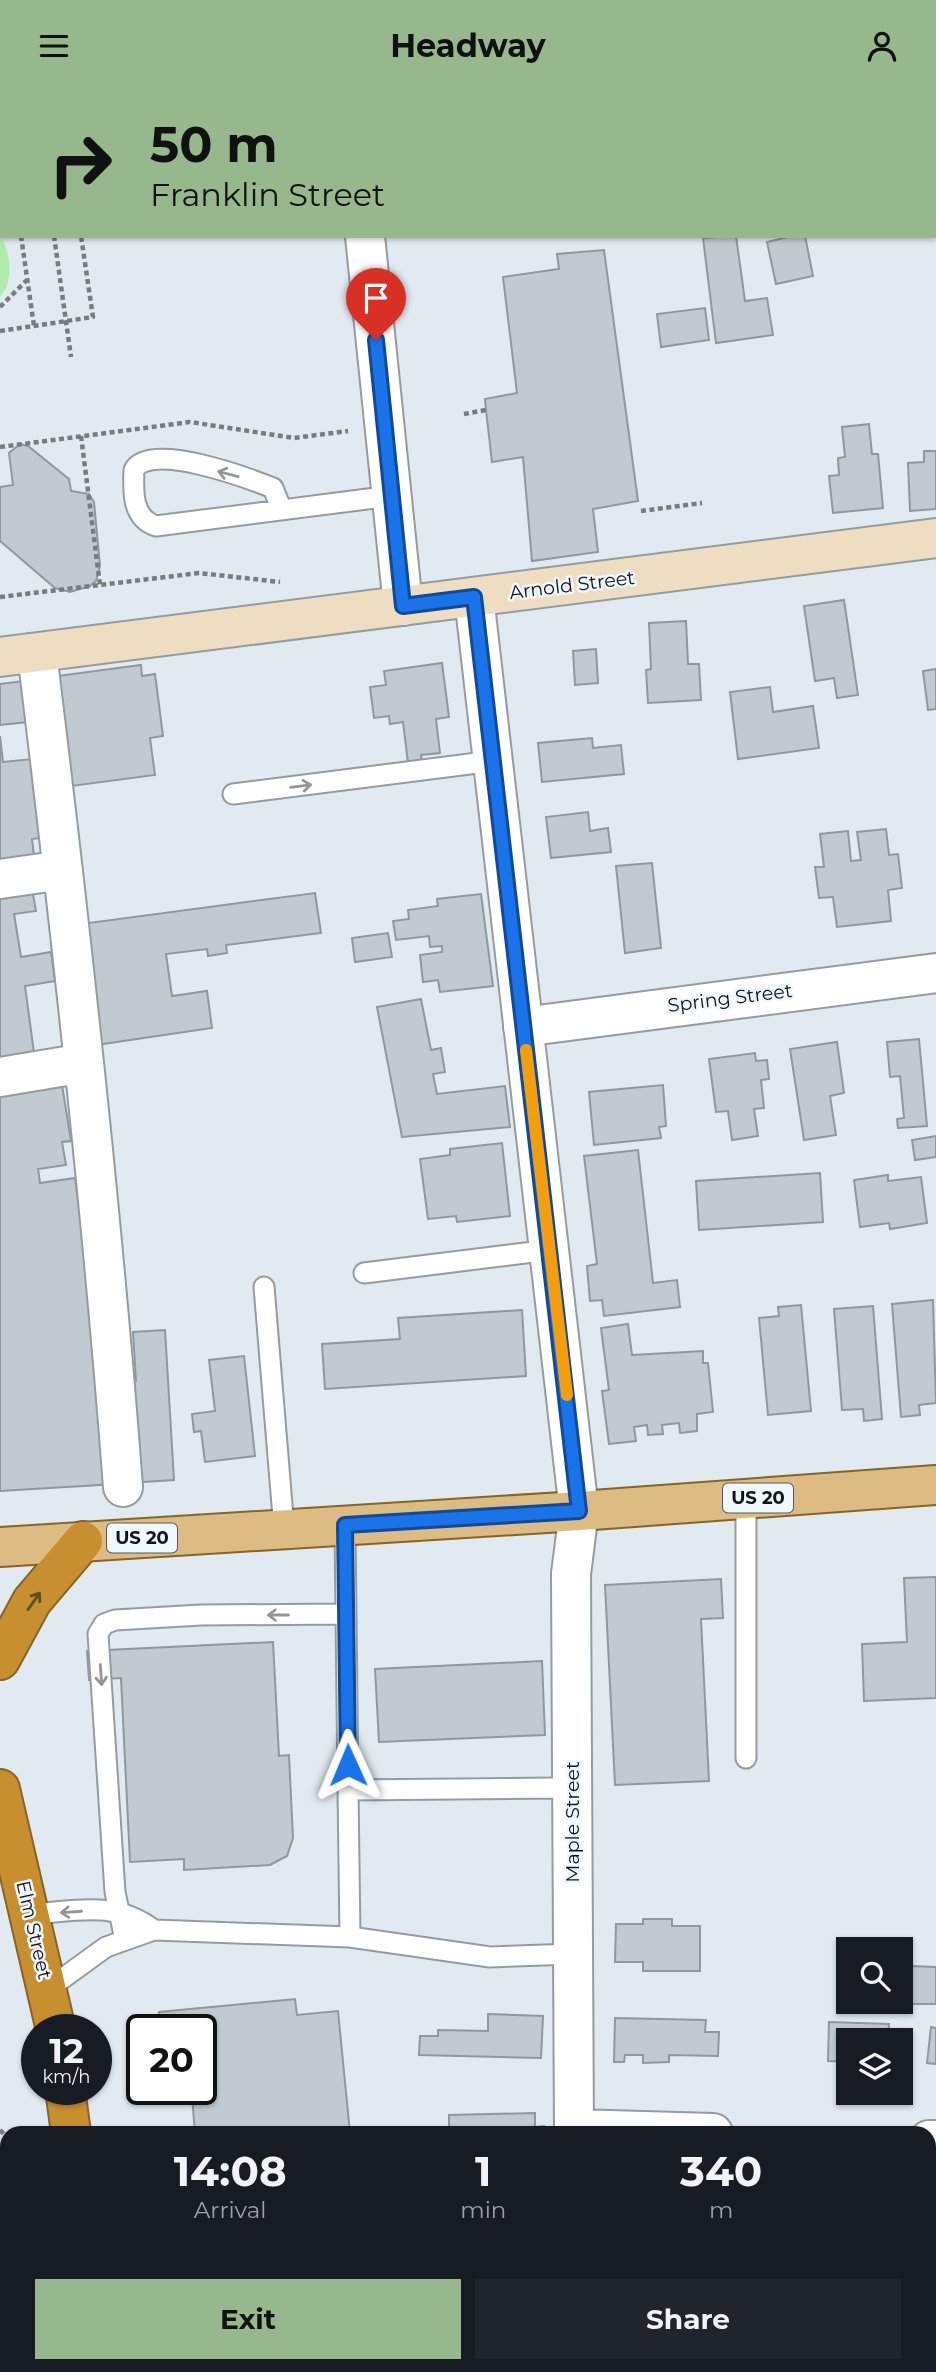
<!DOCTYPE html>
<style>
body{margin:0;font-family:Montserrat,sans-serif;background:#20242c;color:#f1f3f6;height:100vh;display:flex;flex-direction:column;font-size:26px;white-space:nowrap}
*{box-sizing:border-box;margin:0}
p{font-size:23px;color:#9ea1a6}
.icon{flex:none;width:38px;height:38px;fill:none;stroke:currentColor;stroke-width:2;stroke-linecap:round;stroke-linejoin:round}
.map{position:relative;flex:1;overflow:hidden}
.side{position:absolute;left:0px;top:2035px;width:936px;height:247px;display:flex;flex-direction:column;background:#171b24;border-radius:21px 21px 0 0;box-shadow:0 2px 5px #0004}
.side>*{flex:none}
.hud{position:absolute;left:0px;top:0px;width:936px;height:147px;box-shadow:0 2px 5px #0004;background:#97b88d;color:#111;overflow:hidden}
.tools{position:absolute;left:836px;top:1846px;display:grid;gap:14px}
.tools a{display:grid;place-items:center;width:77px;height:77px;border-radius:0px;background:#171b24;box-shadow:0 2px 5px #0004;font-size:35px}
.speed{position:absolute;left:21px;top:1923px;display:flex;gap:14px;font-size:35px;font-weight:700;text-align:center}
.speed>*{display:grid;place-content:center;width:91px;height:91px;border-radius:50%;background:#171b24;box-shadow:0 2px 5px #0004;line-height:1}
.speed small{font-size:18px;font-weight:400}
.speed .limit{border:4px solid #111;border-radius:10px;background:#fff;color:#111}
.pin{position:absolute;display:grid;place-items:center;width:60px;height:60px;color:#fff;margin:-72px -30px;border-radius:50% 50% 50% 0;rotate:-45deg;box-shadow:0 0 7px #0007}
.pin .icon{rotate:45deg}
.me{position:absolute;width:77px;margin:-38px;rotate:359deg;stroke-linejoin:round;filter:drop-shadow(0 0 5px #0008)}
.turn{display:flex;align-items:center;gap:24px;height:147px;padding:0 35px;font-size:32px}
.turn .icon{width:91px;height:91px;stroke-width:2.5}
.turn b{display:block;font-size:49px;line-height:60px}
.eta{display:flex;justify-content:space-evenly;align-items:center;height:119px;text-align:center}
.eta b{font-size:42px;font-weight:700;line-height:49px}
.cta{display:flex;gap:14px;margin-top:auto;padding:14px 35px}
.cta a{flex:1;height:80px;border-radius:0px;background:#97b88d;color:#111;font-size:28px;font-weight:700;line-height:80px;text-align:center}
.cta a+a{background:#20242c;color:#f1f3f6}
header{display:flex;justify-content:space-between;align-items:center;height:91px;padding:0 35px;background:#97b88d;color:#111;font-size:32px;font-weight:700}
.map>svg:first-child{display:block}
.green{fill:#b0ebaa}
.building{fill:#c1cad1;stroke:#8f989e;stroke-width:2}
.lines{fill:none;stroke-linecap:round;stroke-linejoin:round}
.lane-casing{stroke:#949ca2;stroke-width:23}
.street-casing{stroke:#949ca2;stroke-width:42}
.secondary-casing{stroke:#949ca2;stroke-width:42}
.primary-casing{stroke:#876427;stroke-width:42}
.highway-casing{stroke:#876427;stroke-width:42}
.path{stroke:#767c80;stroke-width:4.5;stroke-dasharray:5 3.5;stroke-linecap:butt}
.lane{stroke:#fff;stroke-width:19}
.street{stroke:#fff;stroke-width:38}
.secondary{stroke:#eeddc1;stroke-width:38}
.primary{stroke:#ddbc83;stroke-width:38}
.highway{stroke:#c78f30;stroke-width:38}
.oneway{stroke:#949596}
.oneway2{stroke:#634b22}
.route-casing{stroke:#114b97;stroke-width:18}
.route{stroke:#1a73e8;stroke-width:12}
.slow{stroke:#f59e0b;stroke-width:12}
.labels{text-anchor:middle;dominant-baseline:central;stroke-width:5;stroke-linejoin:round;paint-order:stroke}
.shield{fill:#eff7ff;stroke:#54585c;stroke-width:2}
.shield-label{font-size:18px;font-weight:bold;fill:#111416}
.street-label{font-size:19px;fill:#111416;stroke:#eff7ff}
</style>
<header><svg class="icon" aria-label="menu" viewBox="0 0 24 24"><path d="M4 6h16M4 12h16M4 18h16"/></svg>Headway<svg class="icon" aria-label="person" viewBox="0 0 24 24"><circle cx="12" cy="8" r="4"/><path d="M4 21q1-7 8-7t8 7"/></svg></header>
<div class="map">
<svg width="936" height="2281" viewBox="0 0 936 2281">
<rect width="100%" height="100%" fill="#e1eaf1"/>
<path class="green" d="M 0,143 C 10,162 15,189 0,206 Z"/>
<path class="building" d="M 640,0 L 692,0 L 692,2 L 641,2 Z
M 743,0 L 795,0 L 795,2 L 743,2 Z
M 812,0 L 857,0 L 857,2 L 812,2 Z
M 736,145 L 745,210 L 767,207 L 773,244 L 716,252 L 703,147 Z
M 792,145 L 805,145 L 813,185 L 776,193 L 767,151 Z
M 604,159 L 638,410 L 593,418 L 598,461 L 532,470 L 523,366 L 492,371 L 486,319 L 485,308 L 517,302 L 503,186 L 559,178 L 557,163 Z
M 705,217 L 709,249 L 661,256 L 657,223 Z
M 869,333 L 872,363 L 878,363 L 883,417 L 833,422 L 829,385 L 839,384 L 838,367 L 845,366 L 842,336 Z
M 20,353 L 28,355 L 69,388 L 71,400 L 89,403 L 94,411 L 100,475 L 96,490 L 90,495 L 70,501 L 55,497 L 0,450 L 0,396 L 13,394 L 9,362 Z
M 924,360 L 936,360 L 936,418 L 910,420 L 908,372 L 924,371 Z
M 844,509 L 858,604 L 837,607 L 834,587 L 815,590 L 804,515 Z
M 686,530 L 688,573 L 699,573 L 701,609 L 648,612 L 646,579 L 651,578 L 649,532 Z
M 596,558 L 598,592 L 575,594 L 573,560 Z
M 442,572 L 449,626 L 436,628 L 440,662 L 421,664 L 422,670 L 408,672 L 403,631 L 390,633 L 389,625 L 374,627 L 370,596 L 386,594 L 384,580 Z
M 141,574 L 142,585 L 155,583 L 163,645 L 150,647 L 155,684 L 64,696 L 50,586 Z
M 936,578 L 936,618 L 928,619 L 923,580 Z
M 23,590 L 28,631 L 0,634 L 0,593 Z
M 770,596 L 773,621 L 813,615 L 819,657 L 738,668 L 730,601 Z
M 0,645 L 3,671 L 33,668 L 48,746 L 32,748 L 36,781 L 0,785 Z
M 592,647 L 593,657 L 621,654 L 624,683 L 542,691 L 538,652 Z
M 588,721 L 590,740 L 608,737 L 611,761 L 551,767 L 546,726 Z
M 886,738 L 889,764 L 898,763 L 902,797 L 888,799 L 891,830 L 837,836 L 833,806 L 819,807 L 815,776 L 824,776 L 820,743 L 848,740 L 851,770 L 861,769 L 857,741 Z
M 652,772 L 661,857 L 625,862 L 616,775 Z
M 31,792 L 36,820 L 14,823 L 21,866 L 51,861 L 55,890 L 25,895 L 34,962 L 0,968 L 0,797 Z
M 315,802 L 321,842 L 226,854 L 227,862 L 208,865 L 207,858 L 166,863 L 172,905 L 207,900 L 212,937 L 96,954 L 81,833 Z
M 481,803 L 493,895 L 440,901 L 438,889 L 423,891 L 420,864 L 442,861 L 442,855 L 430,856 L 429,845 L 396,849 L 393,830 L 409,828 L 408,819 L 438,815 L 437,808 Z
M 388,842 L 392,866 L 355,871 L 352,847 Z
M 421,908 L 431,959 L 441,957 L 445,981 L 433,983 L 437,1003 L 505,995 L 510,1036 L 402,1046 L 377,916 Z
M 919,948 L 927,1035 L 898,1037 L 897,1028 L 904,1027 L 900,985 L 890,986 L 887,951 Z
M 837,951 L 844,1002 L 830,1005 L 836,1044 L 804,1049 L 790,958 Z
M 755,962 L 756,970 L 767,969 L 769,988 L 761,989 L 764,1017 L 754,1018 L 758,1045 L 732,1049 L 728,1020 L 716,1021 L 709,968 Z
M 62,994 L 71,1050 L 62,1051 L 66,1074 L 38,1078 L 40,1092 L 75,1087 L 116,1393 L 0,1400 L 0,1004 Z
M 663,994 L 666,1035 L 659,1036 L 661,1047 L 594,1054 L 589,1001 Z
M 936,1045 L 936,1066 L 915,1069 L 912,1049 Z
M 502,1052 L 510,1125 L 457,1131 L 456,1125 L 428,1128 L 420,1068 L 450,1064 L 450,1058 Z
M 638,1059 L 653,1192 L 677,1189 L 680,1216 L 604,1225 L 602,1209 L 590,1210 L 587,1175 L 597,1173 L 584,1065 Z
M 820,1082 L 823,1131 L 699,1139 L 696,1090 Z
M 888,1084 L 888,1090 L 921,1086 L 927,1132 L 890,1138 L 889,1132 L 860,1136 L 854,1089 Z
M 933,1209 L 936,1312 L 919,1314 L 920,1324 L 901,1326 L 892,1213 Z
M 801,1214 L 811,1320 L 768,1324 L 759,1227 L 779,1225 L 778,1216 Z
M 873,1215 L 882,1328 L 864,1330 L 863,1318 L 842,1319 L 834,1218 Z
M 522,1219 L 526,1285 L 325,1298 L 322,1253 L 400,1248 L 398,1227 Z
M 628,1233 L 632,1264 L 703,1260 L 703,1272 L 708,1272 L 713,1321 L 697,1323 L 697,1340 L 680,1342 L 679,1332 L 662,1334 L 663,1343 L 648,1344 L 647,1334 L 634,1336 L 636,1350 L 609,1353 L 602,1300 L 609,1299 L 601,1237 Z
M 165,1239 L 174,1389 L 128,1392 L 122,1291 L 136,1290 L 133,1241 Z
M 244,1265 L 255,1365 L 205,1371 L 201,1340 L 194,1341 L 192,1323 L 215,1320 L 209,1269 Z
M 936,1486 L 936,1607 L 864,1610 L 862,1553 L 907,1551 L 904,1487 Z
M 721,1488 L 723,1527 L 701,1528 L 709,1690 L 615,1694 L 605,1494 Z
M 273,1551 L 279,1665 L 289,1664 L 293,1747 L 287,1765 L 270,1774 L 184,1779 L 184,1768 L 130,1771 L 121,1587 L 89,1589 L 87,1560 Z
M 542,1570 L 545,1644 L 379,1651 L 375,1578 Z
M 643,1828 L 672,1828 L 672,1835 L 700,1835 L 700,1880 L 643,1880 L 643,1871 L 615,1871 L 616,1833 L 643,1833 Z
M 912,1875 L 936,1876 L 936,1913 L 912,1913 Z
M 295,1908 L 297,1924 L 338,1920 L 350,2042 L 195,2042 L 192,2005 L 167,2008 L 167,1998 L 201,1998 L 201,1939 L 161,1939 L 159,1921 Z
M 488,1923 L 543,1925 L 541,1967 L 419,1964 L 420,1945 L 438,1945 L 438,1939 L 488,1940 Z
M 615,1927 L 706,1929 L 705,1941 L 719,1941 L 718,1965 L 669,1964 L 669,1971 L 643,1972 L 643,1964 L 625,1964 L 624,1971 L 614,1971 Z
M 829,1931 L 889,1933 L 888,1950 L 849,1950 L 849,1971 L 828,1970 Z
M 931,1936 L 936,1937 L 936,1973 L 927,1972 Z
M 535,2022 L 535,2036 L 544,2035 L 545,2042 L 449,2042 L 449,2024 Z"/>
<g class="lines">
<defs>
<path id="lane" d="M 281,417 L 273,397 C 248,387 149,350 134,379 C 133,401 132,427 156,435 L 391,405
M 233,703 L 493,670
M 364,1182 L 550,1159
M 264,1196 L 284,1438
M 345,1434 L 348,1699
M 746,1667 L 746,1408
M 31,1823 C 77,1820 115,1809 154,1839
M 350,1846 L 490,1866 L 573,1863
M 125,1849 L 115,1801 L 98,1543 L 104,1533 L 115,1529 L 201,1524 L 346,1523
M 48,1898 L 106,1856 L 154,1839 L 350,1846 L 348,1699 L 555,1697 L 572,1700
M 357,2275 L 364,2281"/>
<path id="street" d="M 351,0 L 351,2
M 210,2 L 226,0
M 0,23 L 2,23
M 365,145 L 403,515
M 474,506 L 579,1420 L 571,1483 L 574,2042
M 37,562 C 71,839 102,1117 123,1396
M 0,788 L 63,779
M 523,936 L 936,882
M 0,986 L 84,972
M 574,2038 L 713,2042
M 929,2049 L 936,2049
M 0,2270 L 7,2269
M 577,2275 L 578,2281"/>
<path id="secondary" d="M 0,566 L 936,447"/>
<path id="primary" d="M 0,1456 L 579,1420 L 936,1394"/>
<path id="highway" d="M 0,1569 L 32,1510 L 83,1450
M 0,1698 L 56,1939
M 65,1998 L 71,2042
M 101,2275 L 102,2281"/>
</defs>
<use href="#lane" class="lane-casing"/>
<use href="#street" class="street-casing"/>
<use href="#secondary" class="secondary-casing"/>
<use href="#primary" class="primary-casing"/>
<use href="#highway" class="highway-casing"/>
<path class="path" d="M 0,95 L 2,95
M 0,131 L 2,133
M 21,145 L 34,235
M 54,145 L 71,266
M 0,216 L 27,189
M 0,240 L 93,226 L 81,145
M 464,323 L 486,319
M 81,345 L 100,494
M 0,356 L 190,331 L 294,347 L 348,340
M 641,420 L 702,412
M 0,506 L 199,482 L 280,491
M 0,2039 L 7,2046
M 246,2275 L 253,2281"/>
<use href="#lane" class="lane"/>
<use href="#street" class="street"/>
<use href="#secondary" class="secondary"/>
<use href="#primary" class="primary"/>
<use href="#highway" class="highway"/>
</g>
<defs><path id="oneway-shaft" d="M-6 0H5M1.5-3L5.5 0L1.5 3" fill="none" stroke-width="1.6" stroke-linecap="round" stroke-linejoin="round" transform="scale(1.75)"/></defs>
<g class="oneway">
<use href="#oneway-shaft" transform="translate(228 383) rotate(-165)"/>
<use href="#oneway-shaft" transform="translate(301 695) rotate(-7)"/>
<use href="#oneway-shaft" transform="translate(278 1524) rotate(180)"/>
<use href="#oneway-shaft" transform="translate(101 1584) rotate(86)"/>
<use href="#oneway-shaft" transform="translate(71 1821) rotate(176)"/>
</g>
<use class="oneway2" href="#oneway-shaft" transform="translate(34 1510) rotate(-55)"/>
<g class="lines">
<defs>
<path id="route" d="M 348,1674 L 345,1434 L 579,1420 L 474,506 L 403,515 L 376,249"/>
</defs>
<use href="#route" class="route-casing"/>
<use href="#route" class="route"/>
<path class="slow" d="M 526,959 L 567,1304"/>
</g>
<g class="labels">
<g class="shield">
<rect x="723" y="1392.5" width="70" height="29" rx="5"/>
<rect x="107" y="1432.5" width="70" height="29" rx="5"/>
</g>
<g class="shield-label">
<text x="758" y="1407">US 20</text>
<text x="142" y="1447">US 20</text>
</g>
<g class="street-label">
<text transform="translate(572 494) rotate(-7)">Arnold Street</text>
<text transform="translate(730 907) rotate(-7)">Spring Street</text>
<text transform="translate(572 1731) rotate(-90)">Maple Street</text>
<text transform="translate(34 1839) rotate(77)">Elm Street</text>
</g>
</g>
</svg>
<div class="tools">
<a><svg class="icon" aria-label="search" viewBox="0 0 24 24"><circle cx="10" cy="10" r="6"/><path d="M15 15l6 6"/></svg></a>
<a><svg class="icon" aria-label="layers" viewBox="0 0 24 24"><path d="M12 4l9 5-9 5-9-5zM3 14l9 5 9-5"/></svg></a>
</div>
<div class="speed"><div>12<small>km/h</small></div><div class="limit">20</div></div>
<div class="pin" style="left:376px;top:249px;background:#d93025"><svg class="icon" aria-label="arrive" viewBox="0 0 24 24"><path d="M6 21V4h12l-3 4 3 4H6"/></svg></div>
<svg class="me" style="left:348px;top:1674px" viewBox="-20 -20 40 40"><path d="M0-17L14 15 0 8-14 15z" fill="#1a73e8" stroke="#fff" stroke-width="4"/></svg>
<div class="hud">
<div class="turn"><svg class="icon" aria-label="right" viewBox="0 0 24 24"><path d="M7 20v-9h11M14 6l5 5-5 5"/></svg><div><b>50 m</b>Franklin Street</div></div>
</div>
<section class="side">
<div class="eta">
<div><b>14:08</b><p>Arrival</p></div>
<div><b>1</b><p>min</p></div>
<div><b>340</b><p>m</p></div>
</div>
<div class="cta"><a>Exit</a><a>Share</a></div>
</section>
</div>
